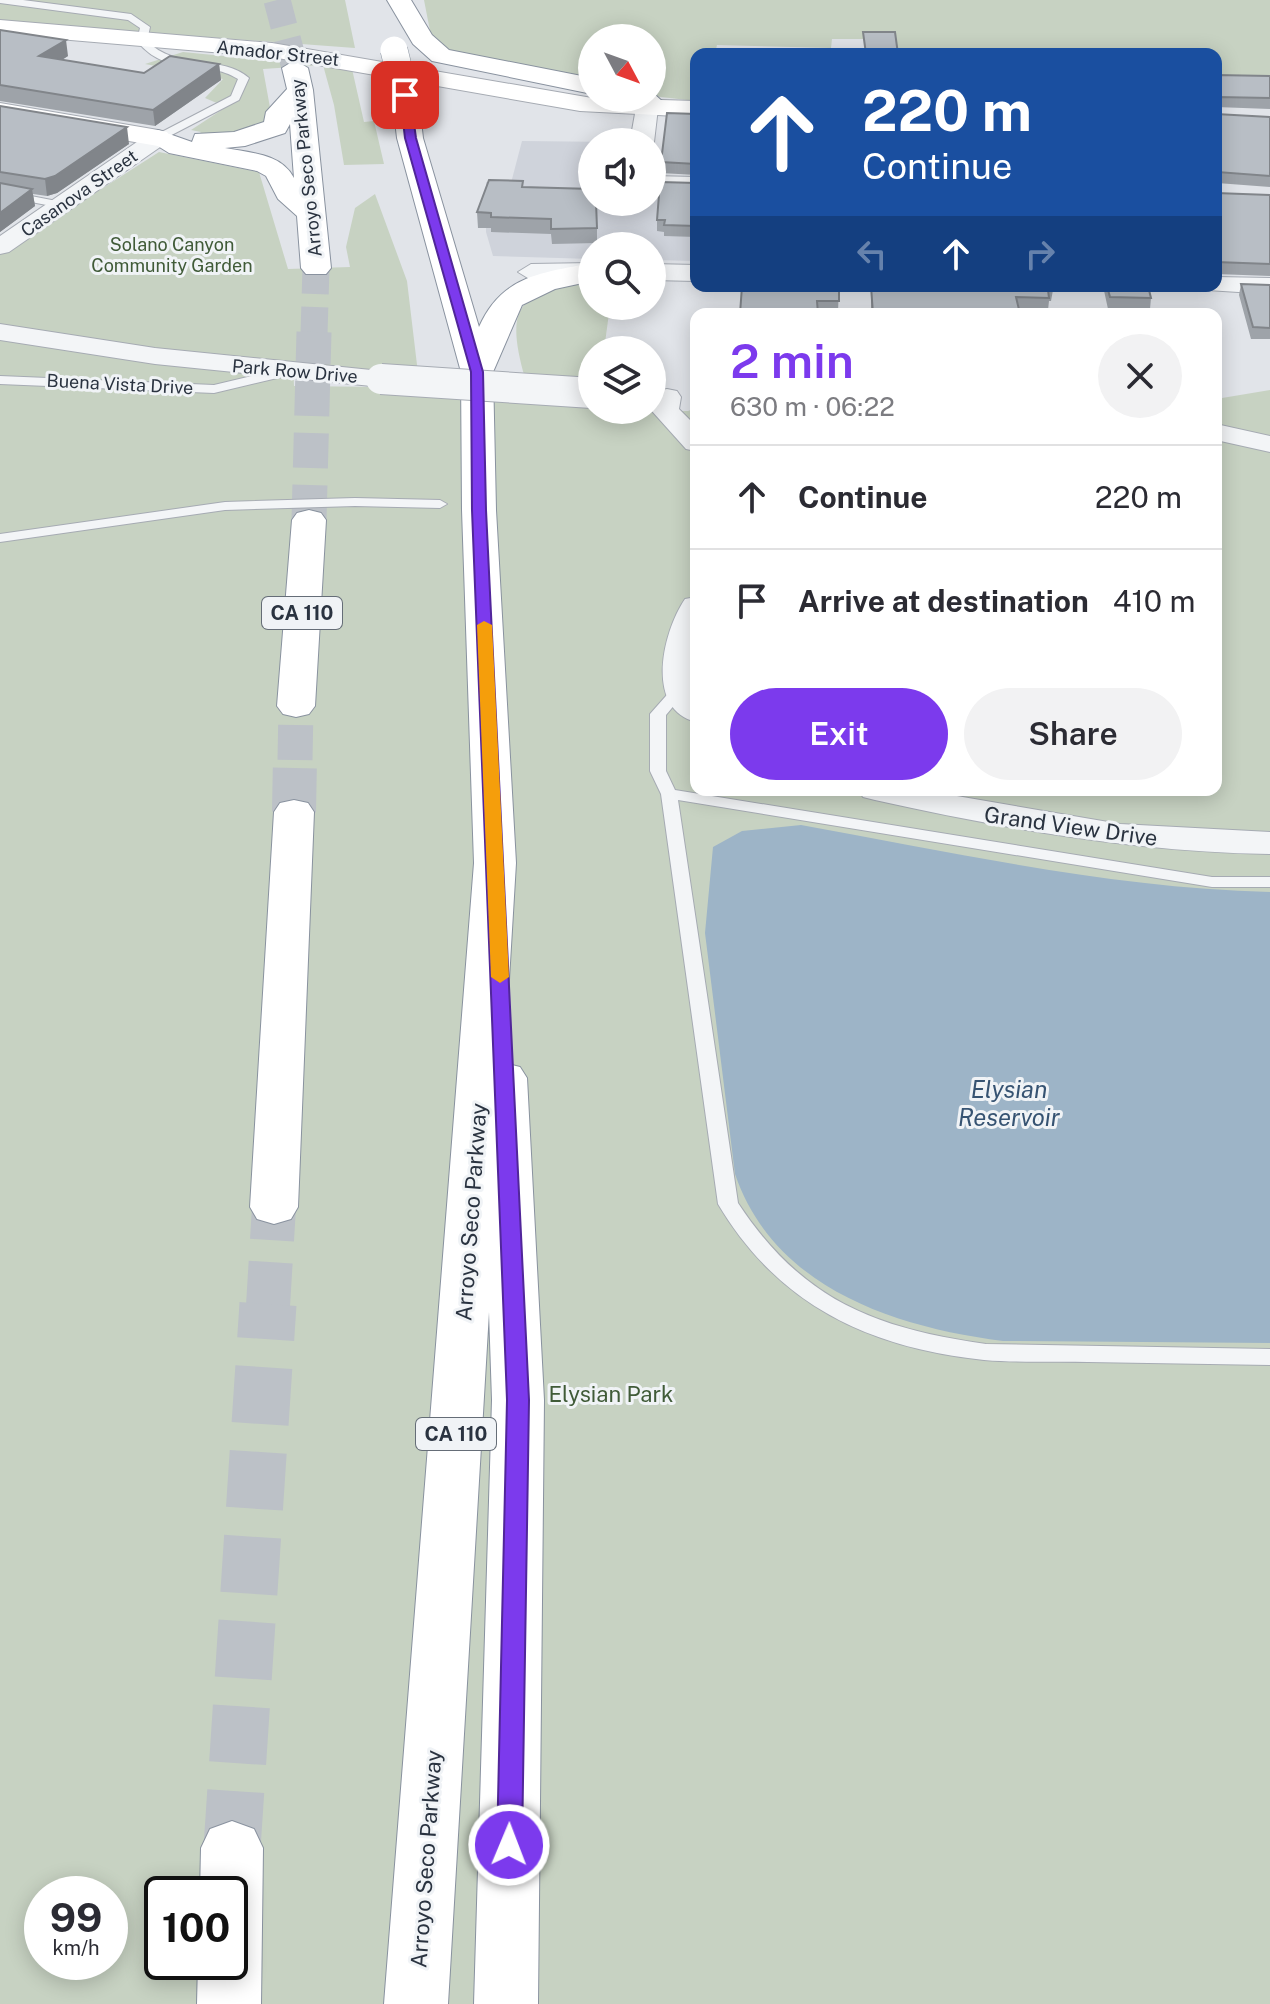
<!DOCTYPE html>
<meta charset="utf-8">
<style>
body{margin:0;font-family:"Public Sans",sans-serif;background:#f2f2f3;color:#2b2b33;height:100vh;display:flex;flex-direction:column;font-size:30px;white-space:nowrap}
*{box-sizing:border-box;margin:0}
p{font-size:26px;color:#7c7c81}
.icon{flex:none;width:44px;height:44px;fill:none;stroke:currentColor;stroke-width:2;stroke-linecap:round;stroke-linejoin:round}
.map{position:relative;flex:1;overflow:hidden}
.sheet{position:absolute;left:690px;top:308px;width:532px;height:488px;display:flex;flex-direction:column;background:#fff;border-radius:16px;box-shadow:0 4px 20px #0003}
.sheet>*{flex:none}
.top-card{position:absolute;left:690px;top:48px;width:532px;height:244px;border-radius:16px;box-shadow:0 4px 20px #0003;background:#1a4fa0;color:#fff;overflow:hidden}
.needle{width:52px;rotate:131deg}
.tools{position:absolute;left:578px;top:24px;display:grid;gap:16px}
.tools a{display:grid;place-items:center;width:88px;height:88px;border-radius:50%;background:#fff;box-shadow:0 4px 20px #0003;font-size:40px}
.speed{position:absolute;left:24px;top:1876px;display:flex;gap:16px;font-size:40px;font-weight:700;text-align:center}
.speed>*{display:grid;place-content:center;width:104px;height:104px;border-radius:50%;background:#fff;box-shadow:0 4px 20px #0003;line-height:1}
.speed small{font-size:20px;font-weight:400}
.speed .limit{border:4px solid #111;border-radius:12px;background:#fff;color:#111}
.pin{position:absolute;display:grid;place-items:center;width:68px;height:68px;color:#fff;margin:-34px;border-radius:16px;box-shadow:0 4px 12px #0006}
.me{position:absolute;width:88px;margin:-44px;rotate:1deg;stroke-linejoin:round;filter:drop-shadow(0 0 6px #0008)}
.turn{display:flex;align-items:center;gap:28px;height:168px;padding:0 40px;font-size:36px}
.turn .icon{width:104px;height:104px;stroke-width:2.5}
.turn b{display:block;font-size:56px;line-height:68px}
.lanes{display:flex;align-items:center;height:76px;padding:0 40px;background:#0003;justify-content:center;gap:40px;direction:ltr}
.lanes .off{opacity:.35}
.round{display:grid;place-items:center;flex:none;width:84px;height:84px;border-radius:42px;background:#f2f2f3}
.overview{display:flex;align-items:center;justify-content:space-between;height:136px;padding:0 40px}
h1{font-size:48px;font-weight:600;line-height:60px;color:#7c3aed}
.cta{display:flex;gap:16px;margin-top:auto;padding:16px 40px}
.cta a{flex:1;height:92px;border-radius:48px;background:#7c3aed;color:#fff;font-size:32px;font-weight:600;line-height:92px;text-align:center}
.cta a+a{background:#f2f2f3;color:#2b2b33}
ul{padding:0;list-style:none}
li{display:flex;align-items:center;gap:24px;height:104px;padding:0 40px;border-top:2px solid #e1e1e2}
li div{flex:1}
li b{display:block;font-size:30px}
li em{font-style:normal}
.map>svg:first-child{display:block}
.built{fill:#cfd3db}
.green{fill:#c7d2c2;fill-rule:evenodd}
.water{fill:#9db4c7}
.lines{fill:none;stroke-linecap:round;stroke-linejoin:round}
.motorway-tunnel-far3{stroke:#bcc1c7;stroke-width:27;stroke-dasharray:27 13;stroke-linecap:butt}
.motorway-tunnel-far2{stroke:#bcc1c7;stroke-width:35;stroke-dasharray:35 17;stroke-linecap:butt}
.motorway-tunnel-far1{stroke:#bcc1c7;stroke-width:44;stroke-dasharray:44 22;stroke-linecap:butt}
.motorway-tunnel{stroke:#bcc1c7;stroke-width:57;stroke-dasharray:57 28;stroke-linecap:butt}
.service-casing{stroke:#a6abb3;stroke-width:2}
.minor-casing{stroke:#a6abb3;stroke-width:2}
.secondary-casing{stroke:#a6abb3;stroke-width:2}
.motorway-casing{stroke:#89929f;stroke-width:2}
.service{fill:#f3f5f7;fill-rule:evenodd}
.minor{fill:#f3f5f7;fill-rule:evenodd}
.secondary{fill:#fff;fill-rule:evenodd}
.motorway{fill:#fff;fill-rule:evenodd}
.minor-bridge-casing{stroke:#a6abb3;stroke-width:32;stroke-linecap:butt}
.motorway-bridge-casing{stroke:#89929f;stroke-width:28;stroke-linecap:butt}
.minor-bridge{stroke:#f3f5f7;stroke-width:30}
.motorway-bridge{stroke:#fff;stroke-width:27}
.wall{fill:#9ea3a9}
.shaded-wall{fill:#81858a}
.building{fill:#b8bec5;stroke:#81858a;stroke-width:2}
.route{fill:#7c3aed;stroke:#51269a;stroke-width:2}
.slow{fill:#f59e0b}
.labels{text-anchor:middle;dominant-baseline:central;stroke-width:6;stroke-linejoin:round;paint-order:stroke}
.far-street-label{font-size:18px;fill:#2a3340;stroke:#f0f3f6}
.far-park-label{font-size:18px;fill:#405b38;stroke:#f0f3f6}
.shield{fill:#f0f3f6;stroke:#656d77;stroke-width:2}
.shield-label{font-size:20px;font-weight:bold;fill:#2a3340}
.street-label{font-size:22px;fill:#2a3340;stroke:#f0f3f6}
.park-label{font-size:22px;fill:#405b38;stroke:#f0f3f6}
.water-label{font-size:24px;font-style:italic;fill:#365372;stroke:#f0f3f6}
</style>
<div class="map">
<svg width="1270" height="2004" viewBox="0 0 1270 2004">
<rect width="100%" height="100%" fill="#e1e4e9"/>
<path class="built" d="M 522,141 L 615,142 L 592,142 L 592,202 L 696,198 L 696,261 L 652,260 L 652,246 L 592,246 L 592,259 L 493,256 L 486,232 L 486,182 L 511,183 Z"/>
<path class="green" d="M 0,0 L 345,0 L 355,48 L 0,22 Z
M 424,0 L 1270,0 L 1270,78 L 1216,78 L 1216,54 L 895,54 L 896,39 L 832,39 L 831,48 L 717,45 L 715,54 L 696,54 L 696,101 L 652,96 L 652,38 L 592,38 L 592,85 L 444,51 L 431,36 Z
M 183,52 L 352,69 L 364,122 L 374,121 L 384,164 L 344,165 L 334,105 L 323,65 L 263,69 L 271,113 L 269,124 L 250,133 L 197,136 L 201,132 L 191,130 L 226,107 L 205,98 L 223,79 L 145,64 Z
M 159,152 L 259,172 L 288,269 L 350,267 L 346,247 L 355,208 L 375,194 L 407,281 L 420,390 L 592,401 L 592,410 L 688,411 L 696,408 L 696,790 L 1216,790 L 1216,399 L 1270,390 L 1270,2004 L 0,2004 L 0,254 ZM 293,364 L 368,370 L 382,387 L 294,386 ZM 42,1894 L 110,1894 L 110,1962 L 42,1962 ZM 162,1894 L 230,1894 L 230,1962 L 162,1962 Z
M 592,279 L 592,306 L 610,306 L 604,350 L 592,350 L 592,382 L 525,378 C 504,305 519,292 592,279 Z"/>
<path class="water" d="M 801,825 C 956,853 1112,888 1270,892 L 1270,1343 L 1003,1341 C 894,1327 774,1288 735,1174 L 705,933 L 713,847 L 742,831 Z"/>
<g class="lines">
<path class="motorway-tunnel-far3" d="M 277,0 L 295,68
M 314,334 L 316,268"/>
<path class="motorway-tunnel-far2" d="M 309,520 L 314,332
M 295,760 L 296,706"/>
<path class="motorway-tunnel-far1" d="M 294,812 L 295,758
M 268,1306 L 274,1207"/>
<path class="motorway-tunnel" d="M 232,1848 L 268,1304"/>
<defs>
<path id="service" d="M 0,0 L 23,0 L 131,14 L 150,27 L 147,41 C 176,71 222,54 249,78 L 239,100 L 162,140 L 154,140 L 154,136 L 231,96 L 238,79 C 205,58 168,79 137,41 L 140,28 L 128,20 L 0,3 Z
M 0,190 L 62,202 L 68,205 L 62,208 L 0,196 Z
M 285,368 L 291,372 L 290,375 L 214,393 L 0,384 L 0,376 L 214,385 Z
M 355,498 L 440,500 L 447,504 L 440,508 L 355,506 L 225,510 L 0,542 L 0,534 L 225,502 Z
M 678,686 L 686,691 L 666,715 L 666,771 L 675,790 L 1212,877 L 1270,877 L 1270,887 L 1212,887 L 678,800 L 738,1203 C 802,1300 874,1328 986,1344 L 1270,1349 L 1270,1365 C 1209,1364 1148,1363 1088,1362 C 1054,1361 1018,1363 984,1360 C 869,1348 778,1305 718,1204 L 661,794 L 650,771 L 650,714 L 673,688 Z"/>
<path id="minor" d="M 647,101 L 658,108 L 654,142 L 630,142 L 636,108 Z
M 158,131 L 169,138 L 166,143 L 9,252 L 0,254 L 0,236 L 150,133 Z
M 652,176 L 696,177 L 696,191 L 652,190 Z
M 592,263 L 592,279 L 531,280 L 518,272 L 531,264 Z
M 652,264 L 696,265 L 696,281 L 652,280 Z
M 1216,277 L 1270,278 L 1270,294 L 1207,290 L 1204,286 L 1216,286 Z
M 0,324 L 155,348 L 381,371 L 391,373 L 395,379 L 391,385 L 381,387 L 155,364 L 0,340 Z
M 667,389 L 677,391 L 681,397 L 679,409 L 696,426 L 696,451 L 686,449 L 651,410 L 657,391 Z
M 1216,424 L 1270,436 L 1270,452 L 1216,440 Z
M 696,597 L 696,722 C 644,709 663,631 685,599 Z
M 858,790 L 922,790 L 1120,824 L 1270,832 L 1270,854 C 1136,852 1006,829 875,800 L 863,797 Z"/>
<path id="secondary" d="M 0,20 L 272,43 L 592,98 L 696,101 L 696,117 L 580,111 L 272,57 L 0,34 Z
M 0,103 L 158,130 L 167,132 L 171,138 L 167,144 L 158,146 L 0,119 Z"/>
<path id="motorway" d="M 387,0 L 411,0 L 432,35 L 449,50 L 592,78 L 592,94 L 432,61 L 413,44 Z
M 295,60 L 308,68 L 313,90 L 331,268 L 326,274 L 306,274 L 301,268 L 297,216 L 278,199 L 266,176 L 257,171 L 169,153 L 145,138 L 149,132 L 158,130 L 192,142 L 195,134 L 234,132 L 264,122 L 266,112 L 287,89 L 282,68 ZM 290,124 L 294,178 C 281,153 250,153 225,148 L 245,146 L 285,133 Z
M 405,87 L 418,95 L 423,138 L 479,327 C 502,275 542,273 592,263 L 592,281 L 555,289 L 522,305 L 493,372 L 496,510 L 516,863 L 504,1063 L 520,1067 L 527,1078 L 544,1400 L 538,2004 L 474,2004 L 492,1400 L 489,1312 L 448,2004 L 384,2004 L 474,863 L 462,510 L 461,372 L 397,138 L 392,95 Z
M 652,92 L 663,102 L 656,114 L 638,114 L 633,98 L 652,98 Z
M 309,510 L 321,513 L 326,520 L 315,706 L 309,714 L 296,717 L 283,714 L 277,706 L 292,520 L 297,513 Z
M 294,800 L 308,803 L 314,812 L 298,1207 L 291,1219 L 274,1224 L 257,1219 L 250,1207 L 274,812 L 280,803 Z
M 232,1821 L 254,1829 L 263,1848 L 261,2004 L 197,2004 L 198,1962 L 230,1962 L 230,1894 L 200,1894 L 201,1848 L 210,1829 Z"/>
</defs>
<use href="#service" class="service-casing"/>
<use href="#minor" class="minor-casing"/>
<use href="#secondary" class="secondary-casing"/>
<use href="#motorway" class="motorway-casing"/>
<use href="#service" class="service"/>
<use href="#minor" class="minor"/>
<use href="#secondary" class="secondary"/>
<use href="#motorway" class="motorway"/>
<defs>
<path id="minor-bridge" d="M 381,379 L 592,393"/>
<path id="motorway-bridge" d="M 394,50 L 405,95"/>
</defs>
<use href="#minor-bridge" class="minor-bridge-casing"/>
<use href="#motorway-bridge" class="motorway-bridge-casing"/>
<use href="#minor-bridge" class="minor-bridge"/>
<use href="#motorway-bridge" class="motorway-bridge"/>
</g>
<path class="wall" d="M 0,30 L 68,56 L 62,60 L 144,73 L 219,64 L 221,80 L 155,126 L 0,101 Z
M 1216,75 L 1270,76 L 1270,109 L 1216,107 Z
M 0,106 L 129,144 L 57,193 L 47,196 L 33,194 L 35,206 L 0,232 Z
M 696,114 L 696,175 L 661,173 L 661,162 Z
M 1216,114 L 1270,117 L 1270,187 L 1217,183 Z
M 523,181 L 523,187 L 597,228 L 597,243 L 552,244 L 551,234 L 491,232 L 491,228 L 478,228 L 477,212 Z
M 696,183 L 696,237 L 664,236 L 664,232 L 657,231 L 657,220 Z
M 1216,193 L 1270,195 L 1270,276 L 1216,274 Z
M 1241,284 L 1270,285 L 1270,339 L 1251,339 L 1239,295 Z
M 742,286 L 839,286 L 838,312 L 818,312 Z
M 871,286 L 1053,290 L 1051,301 L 1049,301 L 1048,310 L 1019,309 L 1020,314 L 871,314 Z
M 1103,286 L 1148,286 L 1151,298 L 1150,309 L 1108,309 Z"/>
<path class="shaded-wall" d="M 66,40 L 68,56 L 42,72 L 39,56 Z
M 219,64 L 221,80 L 155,126 L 153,110 Z
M 127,127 L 129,144 L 57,193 L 47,196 L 45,179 Z
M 32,189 L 35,206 L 0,232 L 0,213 Z"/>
<path class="building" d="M 0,30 L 66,40 L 39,56 L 144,73 L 170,56 L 219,64 L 153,110 L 0,85 Z
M 863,32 L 895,32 L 898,54 L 866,54 Z
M 1216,75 L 1270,76 L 1270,98 L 1218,97 L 1216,105 Z
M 0,106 L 127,127 L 55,176 L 45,179 L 0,172 Z
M 667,113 L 696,114 L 696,164 L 661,162 Z
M 1216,114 L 1270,117 L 1270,176 L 1218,172 L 1216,188 Z
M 489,180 L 523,181 L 522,187 L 592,189 L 592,202 L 596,202 L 597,228 L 551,229 L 551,219 L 491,217 L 491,213 L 477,212 Z
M 660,182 L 696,183 L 696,226 L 664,225 L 665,220 L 657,220 Z
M 0,183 L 32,189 L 0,213 Z
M 1216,193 L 1270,195 L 1270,264 L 1216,262 Z
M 1241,284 L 1270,285 L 1270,328 L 1253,327 Z
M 742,286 L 839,286 L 839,301 L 817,301 L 818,314 L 740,314 Z
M 871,286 L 1052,286 L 1053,290 L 1048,290 L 1049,298 L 1016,297 L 1020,314 L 873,314 Z
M 1107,286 L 1148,286 L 1151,298 L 1110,297 Z"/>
<path class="route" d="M 405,92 L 410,95 L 416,138 L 483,372 L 486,510 L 529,1400 L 522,1845 L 518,1853 L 509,1856 L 500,1853 L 497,1845 L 507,1400 L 472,510 L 471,372 L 405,138 L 400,95 Z"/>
<path class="slow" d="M 484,621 L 492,625 L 509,977 L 500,983 L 491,977 L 477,625 Z"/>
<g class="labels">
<g class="far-street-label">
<text transform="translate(278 53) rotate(6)">Amador Street</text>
<text transform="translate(306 168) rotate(-96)">Arroyo Seco Parkway</text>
<text transform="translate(79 193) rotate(-35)">Casanova Street</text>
<text transform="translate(295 371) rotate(5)">Park Row Drive</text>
<text transform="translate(120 384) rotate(3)">Buena Vista Drive</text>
</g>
<g class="far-park-label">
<text x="172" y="244">Solano Canyon<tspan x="172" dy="21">Community Garden</tspan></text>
</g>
<g class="shield">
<rect x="262" y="597" width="80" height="32" rx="6"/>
<rect x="416" y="1418" width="80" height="32" rx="6"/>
</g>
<g class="shield-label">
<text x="302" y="613">CA 110</text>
<text x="456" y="1434">CA 110</text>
</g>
<g class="street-label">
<text transform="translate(1071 826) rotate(8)">Grand View Drive</text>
<text transform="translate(471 1212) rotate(-86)">Arroyo Seco Parkway</text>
<text transform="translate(426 1859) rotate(-86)">Arroyo Seco Parkway</text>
</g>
<g class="park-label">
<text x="611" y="1394">Elysian Park</text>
</g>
<g class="water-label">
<text x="1009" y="1089">Elysian<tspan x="1009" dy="28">Reservoir</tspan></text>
</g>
</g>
</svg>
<div class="tools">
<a><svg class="needle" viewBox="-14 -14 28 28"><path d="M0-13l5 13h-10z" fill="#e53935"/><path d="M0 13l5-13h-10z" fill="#7c7c81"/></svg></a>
<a><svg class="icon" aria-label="sound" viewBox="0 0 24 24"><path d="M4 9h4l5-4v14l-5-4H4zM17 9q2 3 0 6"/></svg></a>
<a><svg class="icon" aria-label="search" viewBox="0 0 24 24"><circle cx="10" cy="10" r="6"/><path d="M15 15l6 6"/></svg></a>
<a><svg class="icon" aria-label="layers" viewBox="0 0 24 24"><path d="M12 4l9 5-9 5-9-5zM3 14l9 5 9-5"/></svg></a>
</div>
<div class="speed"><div>99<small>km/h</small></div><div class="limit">100</div></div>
<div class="pin" style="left:405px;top:95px;background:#d93025"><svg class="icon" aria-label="arrive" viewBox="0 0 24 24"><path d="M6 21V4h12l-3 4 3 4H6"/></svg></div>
<svg class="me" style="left:509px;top:1845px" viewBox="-20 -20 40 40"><circle r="17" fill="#7c3aed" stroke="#fff" stroke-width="3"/><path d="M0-11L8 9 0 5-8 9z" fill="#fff"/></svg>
<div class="top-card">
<div class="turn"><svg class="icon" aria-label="ahead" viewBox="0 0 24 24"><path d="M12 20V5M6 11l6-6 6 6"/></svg><div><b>220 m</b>Continue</div></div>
<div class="lanes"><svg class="icon off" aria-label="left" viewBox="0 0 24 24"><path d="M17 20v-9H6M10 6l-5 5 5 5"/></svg><svg class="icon" aria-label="ahead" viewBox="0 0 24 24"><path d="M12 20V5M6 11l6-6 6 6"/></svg><svg class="icon off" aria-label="right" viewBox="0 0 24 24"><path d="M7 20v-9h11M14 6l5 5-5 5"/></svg></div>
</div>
<section class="sheet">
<div class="overview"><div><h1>2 min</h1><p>630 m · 06:22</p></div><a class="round"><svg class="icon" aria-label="close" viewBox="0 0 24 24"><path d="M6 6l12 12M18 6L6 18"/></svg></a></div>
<ul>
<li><svg class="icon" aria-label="ahead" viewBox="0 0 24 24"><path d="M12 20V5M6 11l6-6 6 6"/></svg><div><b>Continue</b></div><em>220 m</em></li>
<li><svg class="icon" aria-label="arrive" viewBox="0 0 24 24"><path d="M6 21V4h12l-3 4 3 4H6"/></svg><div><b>Arrive at destination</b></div><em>410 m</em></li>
</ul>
<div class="cta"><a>Exit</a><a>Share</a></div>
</section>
</div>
